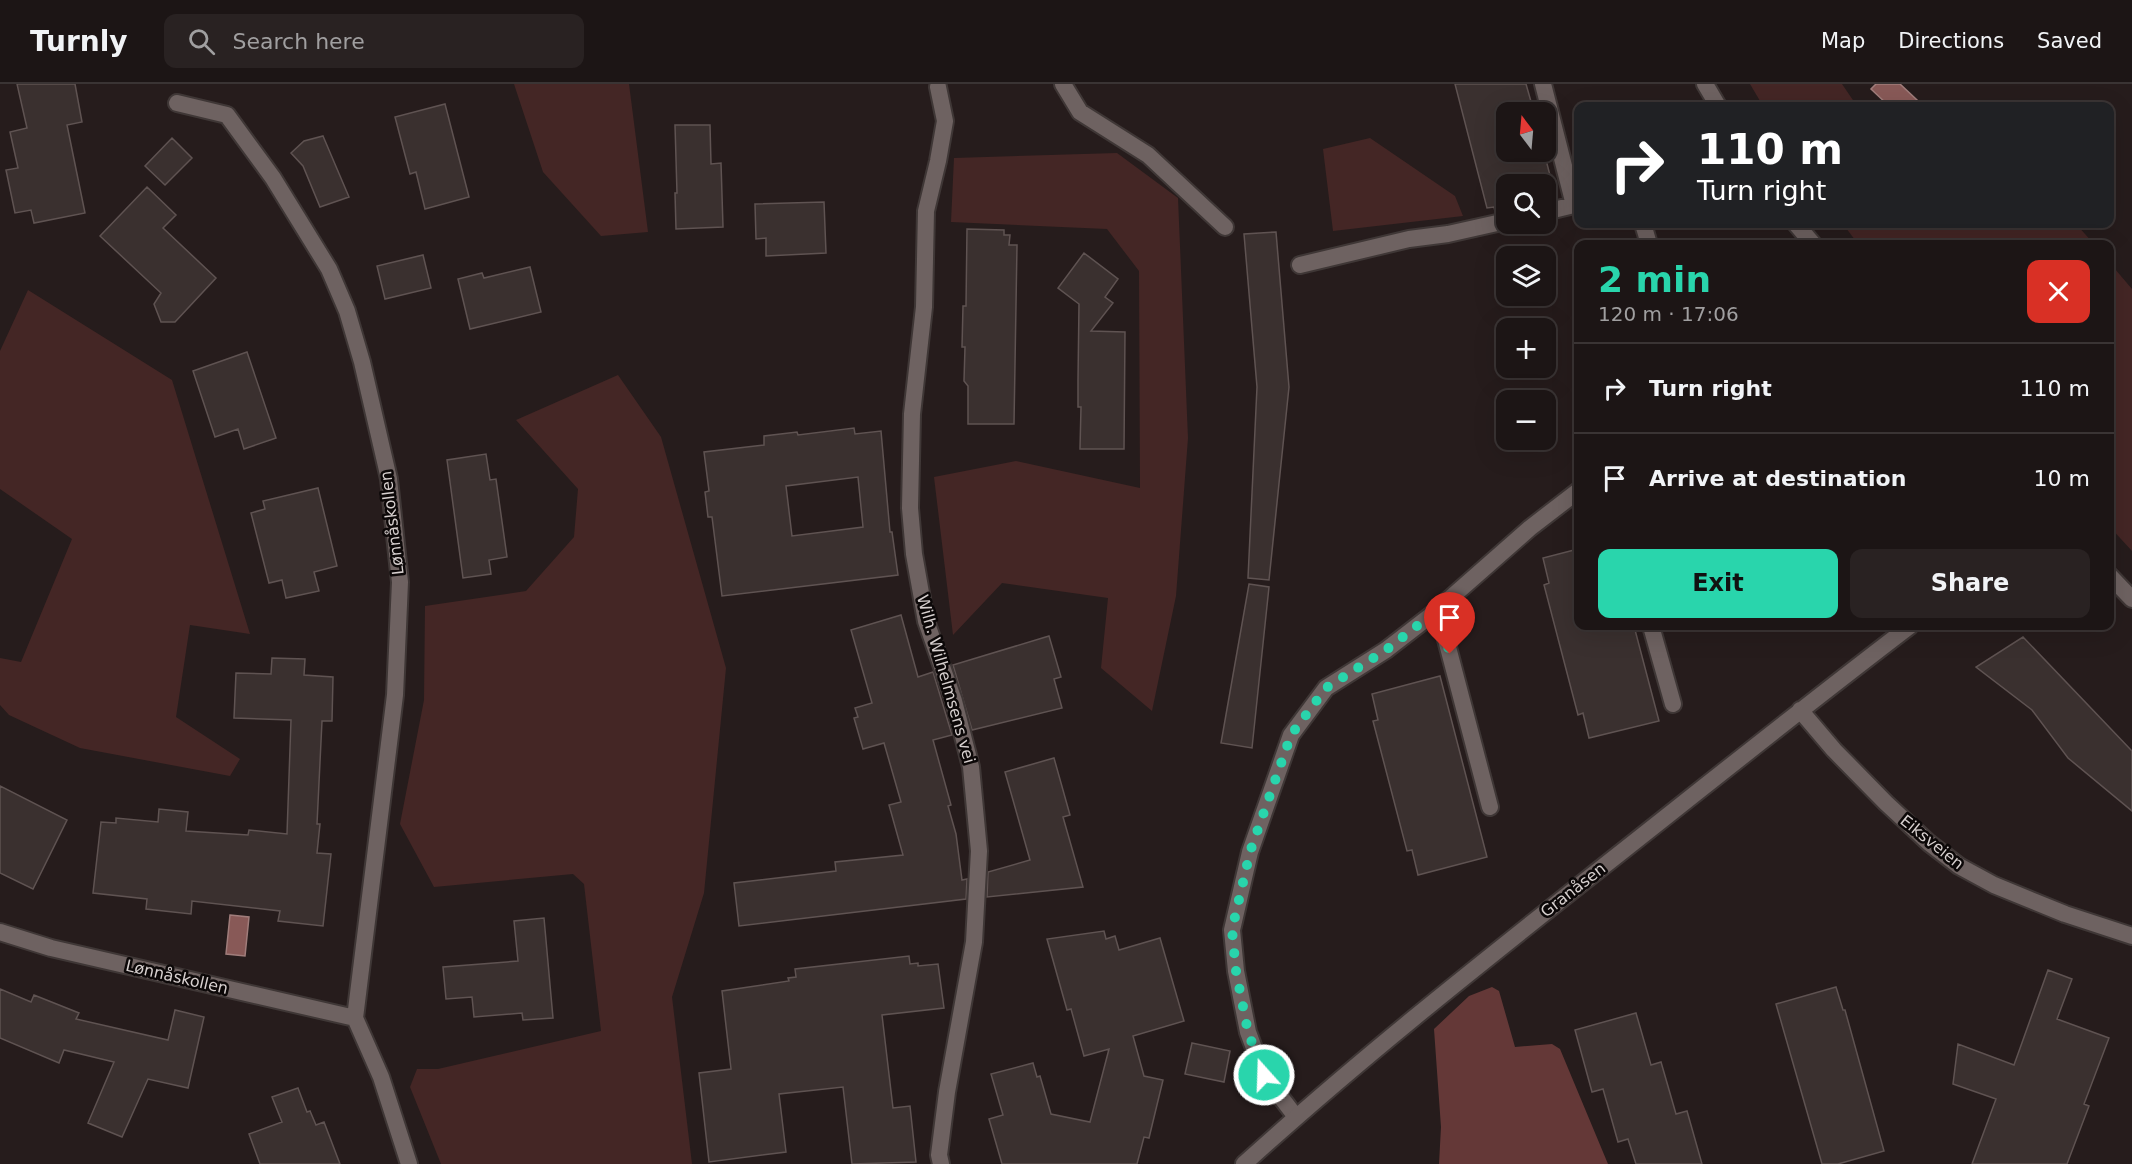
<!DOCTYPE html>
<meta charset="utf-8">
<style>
body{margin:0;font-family:"DejaVu Sans",sans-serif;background:#292222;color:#f1f3f6;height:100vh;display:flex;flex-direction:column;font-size:22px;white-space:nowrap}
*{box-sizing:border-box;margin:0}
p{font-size:20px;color:#a09fa0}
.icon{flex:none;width:33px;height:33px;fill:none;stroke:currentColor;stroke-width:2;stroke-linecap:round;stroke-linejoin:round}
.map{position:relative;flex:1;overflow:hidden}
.panel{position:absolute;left:1574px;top:156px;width:540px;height:390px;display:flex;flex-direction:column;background:#1c1515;border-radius:12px;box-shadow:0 6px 24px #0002,0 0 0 2px #3a3434}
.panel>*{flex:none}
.top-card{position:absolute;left:1574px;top:18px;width:540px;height:126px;border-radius:12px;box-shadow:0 6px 24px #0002,0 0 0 2px #3a3434;background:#202124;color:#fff;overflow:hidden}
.needle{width:39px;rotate:344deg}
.tools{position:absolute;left:1496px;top:18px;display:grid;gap:12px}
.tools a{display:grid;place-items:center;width:60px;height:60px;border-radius:12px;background:#1c1515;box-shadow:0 6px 24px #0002,0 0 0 2px #3a3434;font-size:30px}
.pin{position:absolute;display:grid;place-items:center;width:51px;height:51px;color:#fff;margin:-62px -26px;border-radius:50% 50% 50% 0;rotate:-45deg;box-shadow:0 0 6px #0007}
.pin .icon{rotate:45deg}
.me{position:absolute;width:66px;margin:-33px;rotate:340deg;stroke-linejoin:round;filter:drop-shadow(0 0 4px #0008)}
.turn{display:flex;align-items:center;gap:21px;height:126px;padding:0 24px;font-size:27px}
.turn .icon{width:78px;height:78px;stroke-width:2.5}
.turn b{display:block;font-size:42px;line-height:51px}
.round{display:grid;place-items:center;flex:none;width:63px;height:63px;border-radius:12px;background:#292222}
.overview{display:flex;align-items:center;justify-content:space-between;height:102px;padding:0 24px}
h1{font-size:36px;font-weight:800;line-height:45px;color:#29d5ac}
.cta{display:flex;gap:12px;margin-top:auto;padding:12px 24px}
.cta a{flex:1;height:69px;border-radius:12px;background:#29d5ac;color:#111;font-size:24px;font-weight:800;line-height:69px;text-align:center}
.cta a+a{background:#292222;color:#f1f3f6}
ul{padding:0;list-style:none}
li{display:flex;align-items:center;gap:18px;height:90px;padding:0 24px;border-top:2px solid #3a3434}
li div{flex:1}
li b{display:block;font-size:22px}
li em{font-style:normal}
header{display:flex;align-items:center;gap:36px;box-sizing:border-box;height:84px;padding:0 30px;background:#1c1515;border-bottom:2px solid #3a3434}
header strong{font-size:28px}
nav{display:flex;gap:33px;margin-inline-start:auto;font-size:21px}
.search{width:420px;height:54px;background:#292222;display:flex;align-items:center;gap:15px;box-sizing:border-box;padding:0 21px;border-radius:12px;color:#a09fa0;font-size:22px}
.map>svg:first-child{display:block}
.green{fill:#442625}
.forest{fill:#643837}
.water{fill:#885957;stroke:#a07d7b;stroke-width:1.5}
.building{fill:#3a302f;stroke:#5f5352;stroke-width:1.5;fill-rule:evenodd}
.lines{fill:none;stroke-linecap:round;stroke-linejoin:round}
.minor-casing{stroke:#3f3736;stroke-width:20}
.tertiary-casing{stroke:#3f3736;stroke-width:20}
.secondary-casing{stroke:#3f3736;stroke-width:20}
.minor{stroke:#6e6261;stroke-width:16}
.tertiary{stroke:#6e6261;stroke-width:16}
.secondary{stroke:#6e6261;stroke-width:16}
.route{stroke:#29d5ac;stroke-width:10;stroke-dasharray:0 18}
.labels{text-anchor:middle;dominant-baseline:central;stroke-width:5;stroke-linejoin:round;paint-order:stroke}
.street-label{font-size:16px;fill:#d7d0cf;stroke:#0c0808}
</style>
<header>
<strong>Turnly</strong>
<div class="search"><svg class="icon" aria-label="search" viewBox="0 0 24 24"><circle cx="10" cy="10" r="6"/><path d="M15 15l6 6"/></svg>Search here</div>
<nav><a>Map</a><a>Directions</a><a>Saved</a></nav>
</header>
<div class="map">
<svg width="2132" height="1080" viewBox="0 0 2132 1080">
<rect width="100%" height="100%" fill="#261c1c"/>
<path class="green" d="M 514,0 L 629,0 L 648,148 L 601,152 L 543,88 Z
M 1750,0 L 1842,0 L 1857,22 L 1763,22 Z
M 1370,54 L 1455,112 L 1463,132 L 1333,147 L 1323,65 Z
M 1117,69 L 1178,114 L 1188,354 L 1176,512 L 1152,627 L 1101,584 L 1108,514 L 1002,499 L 953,551 L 934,393 L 1016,377 L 1140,404 L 1139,187 L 1107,145 L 951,138 L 954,74 Z
M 1843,140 L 2076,140 L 2094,160 L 1858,160 Z
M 2109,178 L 2132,205 L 2132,467 L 2109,442 Z
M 28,206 L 172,296 L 250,550 L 190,541 L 176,633 L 240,675 L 230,692 L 80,664 L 9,631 L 0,621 L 0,574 L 21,578 L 72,455 L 0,405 L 0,267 Z
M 618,291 L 661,353 L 726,584 L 704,809 L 672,913 L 692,1080 L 441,1080 L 410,1003 L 417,985 L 438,985 L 601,947 L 584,800 L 573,790 L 434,803 L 400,740 L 424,616 L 425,522 L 526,507 L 574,453 L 578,405 L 516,336 Z"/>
<path class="forest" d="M 1492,903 L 1499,907 L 1515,963 L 1552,960 L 1560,965 L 1608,1080 L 1439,1080 L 1441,1043 L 1434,945 L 1469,912 Z"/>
<path class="water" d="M 1876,0 L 1900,0 L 1917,16 L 1910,22 L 1889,22 L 1871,5 Z
M 230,831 L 249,833 L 245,872 L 226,870 Z"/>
<path class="building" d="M 17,0 L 75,0 L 82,38 L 67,41 L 85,129 L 34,139 L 31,126 L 15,129 L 6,86 L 18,84 L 10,48 L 27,44 Z
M 1455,0 L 1526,0 L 1534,28 L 1506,28 L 1506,68 L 1544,68 L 1555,111 L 1545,114 L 1545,100 L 1506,100 L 1506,124 L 1495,127 L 1494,123 L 1487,124 Z
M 445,20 L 469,113 L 425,125 L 416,88 L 410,90 L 395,33 Z
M 675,41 L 710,41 L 711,80 L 721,79 L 723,143 L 676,145 L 675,109 L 677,109 Z
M 323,52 L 349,113 L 320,123 L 303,82 L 291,69 L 304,57 Z
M 172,54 L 192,74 L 165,101 L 145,82 Z
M 147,103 L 176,131 L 163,144 L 216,194 L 175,238 L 161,238 L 154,220 L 161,209 L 100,152 Z
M 824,118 L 826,169 L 766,172 L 766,154 L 756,155 L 755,120 Z
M 967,145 L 1004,146 L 1004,151 L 1010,151 L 1009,161 L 1017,161 L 1014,340 L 968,340 L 968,302 L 964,297 L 965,263 L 962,263 L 963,222 L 966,222 Z
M 1276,148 L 1289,303 L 1269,496 L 1248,494 L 1257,303 L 1244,150 Z
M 1084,169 L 1118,195 L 1105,213 L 1113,219 L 1091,247 L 1125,248 L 1124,365 L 1080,365 L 1081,323 L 1078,323 L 1078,296 L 1079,220 L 1058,204 Z
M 423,171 L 431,204 L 385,215 L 377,182 Z
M 530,183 L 541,228 L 470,245 L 458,195 L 482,189 L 484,194 Z
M 247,268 L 276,354 L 244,365 L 238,345 L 215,353 L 193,287 Z
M 854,344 L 855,350 L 881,347 L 890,448 L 892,448 L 898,491 L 722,512 L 712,433 L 708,433 L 705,408 L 709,407 L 704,368 L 764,361 L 764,352 L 797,348 L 798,351 ZM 858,393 L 863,443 L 792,452 L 786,402 Z
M 486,370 L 490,396 L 496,395 L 507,473 L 489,476 L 491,490 L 463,494 L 447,376 Z
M 318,404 L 337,482 L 314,488 L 319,507 L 286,514 L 282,496 L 269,499 L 251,429 L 265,425 L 263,417 Z
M 1578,465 L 1578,542 L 1634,542 L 1659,637 L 1589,654 L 1583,629 L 1578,631 L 1544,501 L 1549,499 L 1543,474 Z
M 1249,500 L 1269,503 L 1252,664 L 1221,659 Z
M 901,531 L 918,593 L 933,588 L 952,651 L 933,656 L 951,721 L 948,722 L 956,750 L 962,796 L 967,795 L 966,815 L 739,842 L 734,799 L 836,787 L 835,778 L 903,771 L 889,721 L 901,718 L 884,659 L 863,665 L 854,634 L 858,633 L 855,624 L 872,619 L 851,546 Z
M 1049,552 L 1061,593 L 1054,595 L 1062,624 L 972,646 L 953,581 Z
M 2023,553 L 2132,667 L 2132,727 L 2068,674 L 2032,626 L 1976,583 Z
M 272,574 L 305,575 L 304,591 L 333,593 L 332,637 L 322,637 L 317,740 L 320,740 L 317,769 L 331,770 L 323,842 L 278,837 L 280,827 L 192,817 L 191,830 L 146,825 L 147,815 L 93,809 L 101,738 L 116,739 L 116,734 L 158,738 L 159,725 L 188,728 L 186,747 L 248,751 L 249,746 L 287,750 L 291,636 L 234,634 L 236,589 L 271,590 Z
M 1440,592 L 1487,773 L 1418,791 L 1412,766 L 1407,767 L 1373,637 L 1378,636 L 1372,610 Z
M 1054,674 L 1070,731 L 1063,733 L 1083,803 L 987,813 L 988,788 L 1030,776 L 1005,688 Z
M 0,702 L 67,736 L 33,805 L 0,789 Z
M 544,834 L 553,934 L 523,936 L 522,929 L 474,933 L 472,913 L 446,915 L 443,883 L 518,877 L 514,837 Z
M 1104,847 L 1106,855 L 1115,852 L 1119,866 L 1160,854 L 1184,937 L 1133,952 L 1144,992 L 1163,996 L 1149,1054 L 1144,1053 L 1137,1080 L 1002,1080 L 989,1035 L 1003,1031 L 991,990 L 1033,979 L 1037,993 L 1040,992 L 1051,1030 L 1090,1038 L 1109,965 L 1084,972 L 1071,925 L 1067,926 L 1047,855 Z
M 909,872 L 910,880 L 918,879 L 918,882 L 938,880 L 944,924 L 882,931 L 893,1024 L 910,1022 L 916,1078 L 852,1080 L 843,1003 L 779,1010 L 786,1068 L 709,1078 L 699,989 L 731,985 L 722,907 L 789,897 L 788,894 L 796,893 L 795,885 Z
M 2048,886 L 2072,895 L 2057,935 L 2109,954 L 2084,1020 L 2089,1022 L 2067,1080 L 1972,1080 L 1996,1015 L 1953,1000 L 1958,960 L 2014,981 Z
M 1836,903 L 1843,926 L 1845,926 L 1884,1067 L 1838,1080 L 1822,1080 L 1776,920 Z
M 0,905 L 31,918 L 34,911 L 79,929 L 76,935 L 168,956 L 175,926 L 204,933 L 188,1004 L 148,995 L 122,1053 L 88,1039 L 114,978 L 64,966 L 59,979 L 0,954 Z
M 1636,929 L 1651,981 L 1661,978 L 1676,1030 L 1687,1027 L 1702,1080 L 1636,1080 L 1628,1055 L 1618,1058 L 1603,1005 L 1592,1008 L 1575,946 Z
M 1192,959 L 1230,967 L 1224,998 L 1185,990 Z
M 298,1004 L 307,1028 L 310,1027 L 316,1041 L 324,1038 L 340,1080 L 260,1080 L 249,1050 L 282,1038 L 272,1013 Z"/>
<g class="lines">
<defs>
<path id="minor" d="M 1063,0 L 1080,28 L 1148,71 L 1225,143
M 1543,0 L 1574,121 L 1578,120
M 938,3 L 945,37 L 938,77 L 926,127 L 924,223 L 912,330 L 910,424 L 914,470 L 926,537 L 954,617 L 971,683 L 979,767 L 974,858 L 947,1008 L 939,1071 L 941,1080
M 177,19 L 227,31 L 273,94 L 329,185 L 347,227 L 362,278 L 389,395 L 400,498 L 395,611 L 355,934 L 381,993 L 409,1080
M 1545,128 L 1574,121
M 1643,140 L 1649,160
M 1300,181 L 1409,155 L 1448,150 L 1506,137
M 1430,532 L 1444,548 L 1490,723
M 1651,542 L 1673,620
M 0,848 L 51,864 L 355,934
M 1296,1033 L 1264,991 L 1248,948 L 1236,887 L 1232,846 L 1250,768 L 1291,651 L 1326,604 L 1386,566 L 1430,532 L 1530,444 L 1578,407"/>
<path id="tertiary" d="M 1800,626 L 1834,666 L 1886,719 L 1929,759 L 1959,782 L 1994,801 L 2065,830 L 2132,852
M 1244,1080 C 1354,980 1470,888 1586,796 C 1694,711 1801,625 1910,542"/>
<path id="secondary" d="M 1705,0 L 1718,22
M 1796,140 L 1813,160
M 2109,491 L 2132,515"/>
</defs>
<use href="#minor" class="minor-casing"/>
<use href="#tertiary" class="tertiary-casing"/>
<use href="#secondary" class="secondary-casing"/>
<use href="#minor" class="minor"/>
<use href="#tertiary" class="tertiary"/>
<use href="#secondary" class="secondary"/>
</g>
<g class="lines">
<path class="route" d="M 1264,991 L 1248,948 L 1236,887 L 1232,846 L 1250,768 L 1291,651 L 1326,604 L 1386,566 L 1430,532 L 1444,548 L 1450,570"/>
</g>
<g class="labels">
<g class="street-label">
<text transform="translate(392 439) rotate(-97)">Lønnåskollen</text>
<text transform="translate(946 595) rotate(74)">Wilh. Wilhelmsens vei</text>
<text transform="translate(1932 758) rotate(39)">Eiksveien</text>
<text transform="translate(1573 806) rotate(-38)">Granåsen</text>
<text transform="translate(177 893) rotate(13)">Lønnåskollen</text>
</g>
</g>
</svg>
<div class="tools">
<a><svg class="needle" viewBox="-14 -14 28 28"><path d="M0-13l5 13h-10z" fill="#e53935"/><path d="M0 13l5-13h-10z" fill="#a09fa0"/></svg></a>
<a><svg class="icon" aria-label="search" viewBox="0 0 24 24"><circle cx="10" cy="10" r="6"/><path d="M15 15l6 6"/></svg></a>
<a><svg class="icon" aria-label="layers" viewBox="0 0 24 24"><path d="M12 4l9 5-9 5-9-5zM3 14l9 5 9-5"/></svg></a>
<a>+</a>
<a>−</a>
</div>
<div class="pin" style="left:1450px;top:570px;background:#d93025"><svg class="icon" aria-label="arrive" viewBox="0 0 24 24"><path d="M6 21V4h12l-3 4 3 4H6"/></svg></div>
<svg class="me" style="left:1264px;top:991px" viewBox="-20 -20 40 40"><circle r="17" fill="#29d5ac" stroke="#fff" stroke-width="3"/><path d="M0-11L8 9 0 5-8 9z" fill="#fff"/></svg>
<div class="top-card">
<div class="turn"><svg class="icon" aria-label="right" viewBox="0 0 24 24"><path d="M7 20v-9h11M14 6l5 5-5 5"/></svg><div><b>110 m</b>Turn right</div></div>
</div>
<section class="panel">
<div class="overview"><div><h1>2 min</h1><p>120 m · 17:06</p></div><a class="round" style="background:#d93025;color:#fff"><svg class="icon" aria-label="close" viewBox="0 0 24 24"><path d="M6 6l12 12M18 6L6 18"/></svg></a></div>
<ul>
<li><svg class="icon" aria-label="right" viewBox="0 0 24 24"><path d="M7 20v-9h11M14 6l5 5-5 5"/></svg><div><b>Turn right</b></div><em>110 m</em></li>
<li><svg class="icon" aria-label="arrive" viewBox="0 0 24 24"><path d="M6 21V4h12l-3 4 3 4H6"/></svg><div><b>Arrive at destination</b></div><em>10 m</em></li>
</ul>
<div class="cta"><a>Exit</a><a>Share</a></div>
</section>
</div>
